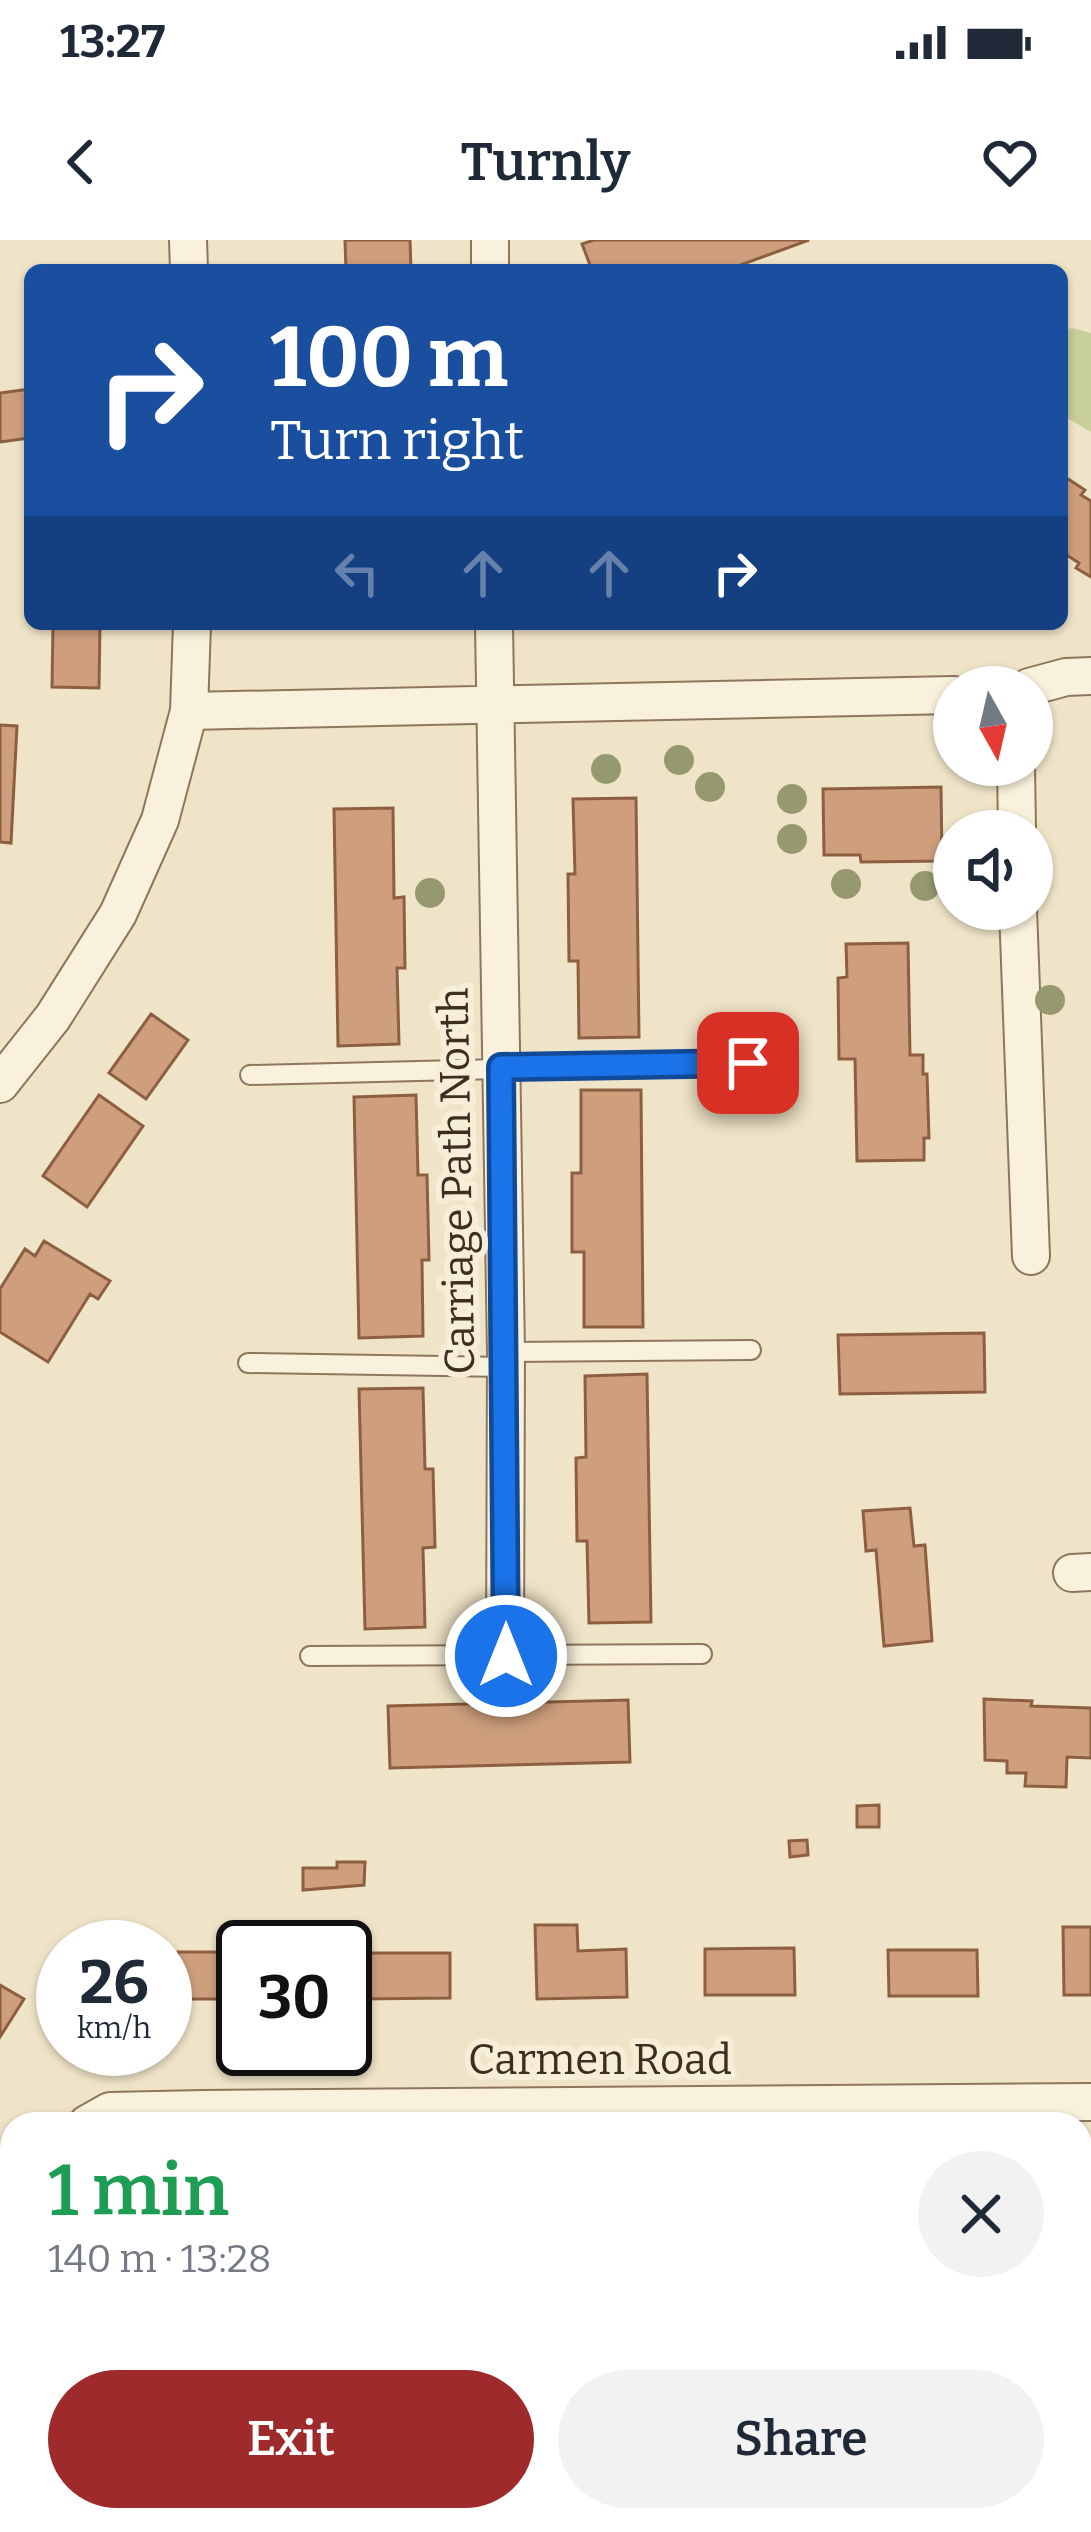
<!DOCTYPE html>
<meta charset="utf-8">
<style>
body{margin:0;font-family:Bitter,serif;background:#f2f2f3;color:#1f2937;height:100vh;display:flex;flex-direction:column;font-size:45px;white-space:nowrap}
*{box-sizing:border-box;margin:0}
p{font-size:39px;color:#747a83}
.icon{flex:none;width:66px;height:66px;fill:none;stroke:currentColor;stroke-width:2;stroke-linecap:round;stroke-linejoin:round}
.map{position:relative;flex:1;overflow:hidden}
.sheet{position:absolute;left:0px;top:1872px;width:1092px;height:420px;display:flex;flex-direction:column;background:#fff;border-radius:36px 36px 0 0;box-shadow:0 3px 9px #0004}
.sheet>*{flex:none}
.top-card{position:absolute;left:24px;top:24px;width:1044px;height:366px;border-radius:18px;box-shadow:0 3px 9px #0004;background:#1a4fa0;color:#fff;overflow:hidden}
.needle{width:78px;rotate:172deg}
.controls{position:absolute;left:933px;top:426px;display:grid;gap:24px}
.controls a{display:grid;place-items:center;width:120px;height:120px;border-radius:50%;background:#fff;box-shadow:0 3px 9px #0004;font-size:60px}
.speed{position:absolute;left:36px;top:1680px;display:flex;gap:24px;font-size:60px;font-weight:700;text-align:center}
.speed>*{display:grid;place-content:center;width:156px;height:156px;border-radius:50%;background:#fff;box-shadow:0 3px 9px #0004;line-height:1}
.speed small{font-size:30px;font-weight:400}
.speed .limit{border:6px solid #111;border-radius:18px;background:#fff;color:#111}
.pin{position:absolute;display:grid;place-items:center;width:102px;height:102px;color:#fff;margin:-51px;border-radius:24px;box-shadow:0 6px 18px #0006}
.me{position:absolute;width:132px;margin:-66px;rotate:0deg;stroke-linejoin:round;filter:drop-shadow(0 0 9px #0008)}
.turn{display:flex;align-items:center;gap:42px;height:252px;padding:0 48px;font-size:54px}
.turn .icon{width:156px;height:156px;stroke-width:2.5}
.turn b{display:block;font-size:84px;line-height:102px}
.lanes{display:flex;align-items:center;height:114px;padding:0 48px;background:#0003;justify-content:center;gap:60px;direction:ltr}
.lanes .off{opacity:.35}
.round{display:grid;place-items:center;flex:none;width:126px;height:126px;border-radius:63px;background:#f2f2f3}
.overview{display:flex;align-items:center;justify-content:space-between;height:204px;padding:0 48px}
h1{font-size:72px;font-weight:600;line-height:90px;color:#1e9e55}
.action{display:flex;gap:24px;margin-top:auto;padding:24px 48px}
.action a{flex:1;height:138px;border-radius:72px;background:#9e2a2b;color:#fff;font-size:48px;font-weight:600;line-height:138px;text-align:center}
.action a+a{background:#f2f2f3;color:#1f2937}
.status{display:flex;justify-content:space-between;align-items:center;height:84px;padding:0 60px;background:#fff;direction:ltr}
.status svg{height:33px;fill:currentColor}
header{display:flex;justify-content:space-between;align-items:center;height:156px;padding:0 48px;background:#fff;font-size:54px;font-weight:600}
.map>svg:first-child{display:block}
.green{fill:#c9cf9b}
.building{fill:#cf9f7d;stroke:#8d5f41;stroke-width:3}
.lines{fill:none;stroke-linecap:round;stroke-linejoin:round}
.lane-casing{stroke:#8d765c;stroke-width:22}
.street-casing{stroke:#8d765c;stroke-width:40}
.lane{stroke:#faf1dc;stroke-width:18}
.street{stroke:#faf1dc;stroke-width:36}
.tree{fill:#96986f}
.route-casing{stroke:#114b97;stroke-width:30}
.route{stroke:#1a73e8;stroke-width:21}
.labels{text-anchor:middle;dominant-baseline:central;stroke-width:12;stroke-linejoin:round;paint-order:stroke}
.street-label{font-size:42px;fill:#3d2e20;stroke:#f7eed8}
</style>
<div class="status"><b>13:27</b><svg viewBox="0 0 49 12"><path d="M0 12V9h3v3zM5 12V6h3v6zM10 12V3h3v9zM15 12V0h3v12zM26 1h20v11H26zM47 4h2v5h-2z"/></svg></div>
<header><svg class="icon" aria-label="back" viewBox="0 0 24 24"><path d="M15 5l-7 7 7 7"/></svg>Turnly<svg class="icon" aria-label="heart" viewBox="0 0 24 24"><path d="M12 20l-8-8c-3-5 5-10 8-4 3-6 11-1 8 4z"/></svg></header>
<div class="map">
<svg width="1091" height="2292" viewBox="0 0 1091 2292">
<rect width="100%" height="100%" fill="#f0e4c8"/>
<path class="green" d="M 1073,88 L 1091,93 L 1091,192 L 1062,175 L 1062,90 Z"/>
<path class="building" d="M 345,0 L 410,0 L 411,30 L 346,30 Z
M 594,0 L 809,0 L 727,30 L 592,30 L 582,4 Z
M 30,149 L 30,198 L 0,202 L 0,153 Z
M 1062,235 L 1085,250 L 1081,255 L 1091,261 L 1091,337 L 1076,328 L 1079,323 L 1062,312 Z
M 53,384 L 100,384 L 99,448 L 52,447 Z
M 0,485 L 17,486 L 11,603 L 0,602 Z
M 941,547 L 942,621 L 861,622 L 860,615 L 824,615 L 823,549 Z
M 636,558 L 639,797 L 579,798 L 578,721 L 569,721 L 568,634 L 575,634 L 573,559 Z
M 393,568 L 394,658 L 404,657 L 405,728 L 397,728 L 399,804 L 338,806 L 334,569 Z
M 908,703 L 910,815 L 923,815 L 923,834 L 927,834 L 929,898 L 924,898 L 924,920 L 857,921 L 855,819 L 839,819 L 838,738 L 847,737 L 846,704 Z
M 151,774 L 188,800 L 146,859 L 109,833 Z
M 581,850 L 641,850 L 643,1087 L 584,1087 L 584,1012 L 572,1012 L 572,933 L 581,933 Z
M 99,855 L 143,886 L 87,967 L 43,936 Z
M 416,855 L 418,935 L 427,935 L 429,1020 L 422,1020 L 423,1096 L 359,1098 L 354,857 Z
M 44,1001 L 110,1041 L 98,1059 L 90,1054 L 48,1122 L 0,1092 L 0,1049 L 25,1009 L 35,1016 Z
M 984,1093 L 985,1152 L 840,1154 L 838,1095 Z
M 647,1134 L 651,1382 L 589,1383 L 587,1301 L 577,1301 L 576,1218 L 586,1217 L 585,1136 Z
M 423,1148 L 425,1229 L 433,1229 L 435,1307 L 423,1308 L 425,1387 L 365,1389 L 359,1149 Z
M 910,1268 L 914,1306 L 925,1305 L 932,1401 L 884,1406 L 876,1310 L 866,1311 L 863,1271 Z
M 984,1459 L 1032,1461 L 1031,1466 L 1091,1468 L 1091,1518 L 1067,1517 L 1066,1547 L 1025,1546 L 1026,1533 L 1007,1533 L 1007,1521 L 985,1520 Z
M 628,1460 L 630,1522 L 390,1528 L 388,1466 Z
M 879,1565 L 879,1587 L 857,1587 L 857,1566 Z
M 807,1600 L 808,1615 L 790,1617 L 789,1601 Z
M 337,1622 L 365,1622 L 364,1645 L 303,1650 L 303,1628 L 337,1628 Z
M 535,1685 L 577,1685 L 578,1711 L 626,1709 L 627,1757 L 537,1759 Z
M 1063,1687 L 1091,1687 L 1091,1755 L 1064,1755 Z
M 794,1708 L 795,1755 L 705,1755 L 705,1709 Z
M 888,1710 L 977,1710 L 978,1756 L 889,1756 Z
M 178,1712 L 243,1712 L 243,1759 L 179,1759 Z
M 360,1713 L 450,1713 L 450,1758 L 360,1759 Z
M 0,1745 L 24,1759 L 0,1797 Z
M 1091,1957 L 1091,2005 L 1080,2005 L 1080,1958 Z
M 1080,2213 L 1091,2213 L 1091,2279 L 1080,2280 Z
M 172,2280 L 261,2280 L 261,2288 L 172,2286 Z
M 333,2280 L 422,2280 L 422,2284 L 333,2285 Z"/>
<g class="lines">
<defs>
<path id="lane" d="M 250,835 L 748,823
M 506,1112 L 751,1110
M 248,1123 L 506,1127
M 310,1416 L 702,1414"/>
<path id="street" d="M 188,0 L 189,30
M 490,0 L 490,30
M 494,384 L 506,1112 L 505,1416
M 1029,447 L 1066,437 L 1091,436
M 189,471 L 954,455
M 1016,525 L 1017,591
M 1018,669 L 1031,1016
M 0,844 L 53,777 L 118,674 L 160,580 L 189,471 L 192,384
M 1072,1333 L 1091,1332
M 87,1884 L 110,1871 L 203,1869 L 1091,1862
M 69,2292 L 70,2280"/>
</defs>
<use href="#lane" class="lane-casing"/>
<use href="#street" class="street-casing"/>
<use href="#lane" class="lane"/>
<use href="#street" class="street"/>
</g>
<g class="tree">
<circle cx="679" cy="520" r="15"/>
<circle cx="606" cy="529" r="15"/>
<circle cx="710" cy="547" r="15"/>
<circle cx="792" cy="559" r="15"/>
<circle cx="792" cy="599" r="15"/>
<circle cx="846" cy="644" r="15"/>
<circle cx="925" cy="646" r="15"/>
<circle cx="430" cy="653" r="15"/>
<circle cx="1050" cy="760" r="15"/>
</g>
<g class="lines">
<defs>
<path id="route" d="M 506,1416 L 501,827 L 748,823"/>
</defs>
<use href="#route" class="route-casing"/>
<use href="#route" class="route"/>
</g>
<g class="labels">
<g class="street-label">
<text transform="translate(457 941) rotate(-91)">Carriage Path North</text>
<text x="600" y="1820">Carmen Road</text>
</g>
</g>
</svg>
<div class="controls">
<a><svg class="needle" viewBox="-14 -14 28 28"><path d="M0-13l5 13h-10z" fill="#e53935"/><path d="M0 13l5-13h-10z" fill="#747a83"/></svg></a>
<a><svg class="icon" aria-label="sound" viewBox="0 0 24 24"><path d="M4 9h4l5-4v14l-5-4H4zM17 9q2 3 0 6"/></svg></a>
</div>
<div class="speed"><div>26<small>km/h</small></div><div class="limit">30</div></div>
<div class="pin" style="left:748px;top:823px;background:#d93025"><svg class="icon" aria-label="arrive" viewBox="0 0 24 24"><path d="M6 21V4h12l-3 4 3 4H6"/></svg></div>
<svg class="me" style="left:506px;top:1416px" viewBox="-20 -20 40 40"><circle r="17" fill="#1a73e8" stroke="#fff" stroke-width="3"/><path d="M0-11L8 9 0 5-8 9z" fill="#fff"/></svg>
<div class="top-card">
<div class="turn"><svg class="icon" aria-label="right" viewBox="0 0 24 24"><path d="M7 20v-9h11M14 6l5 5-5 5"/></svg><div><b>100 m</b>Turn right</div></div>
<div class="lanes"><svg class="icon off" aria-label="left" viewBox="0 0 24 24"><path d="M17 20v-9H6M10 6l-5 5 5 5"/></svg><svg class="icon off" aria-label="ahead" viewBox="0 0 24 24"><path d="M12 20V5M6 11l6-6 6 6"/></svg><svg class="icon off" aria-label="ahead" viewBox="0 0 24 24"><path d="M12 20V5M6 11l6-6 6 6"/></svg><svg class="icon" aria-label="right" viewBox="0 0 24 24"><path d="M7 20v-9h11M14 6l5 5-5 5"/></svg></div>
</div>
<section class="sheet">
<div class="overview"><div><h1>1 min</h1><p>140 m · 13:28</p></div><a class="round"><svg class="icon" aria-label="close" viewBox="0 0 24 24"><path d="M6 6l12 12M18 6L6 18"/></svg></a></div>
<div class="action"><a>Exit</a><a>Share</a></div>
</section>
</div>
